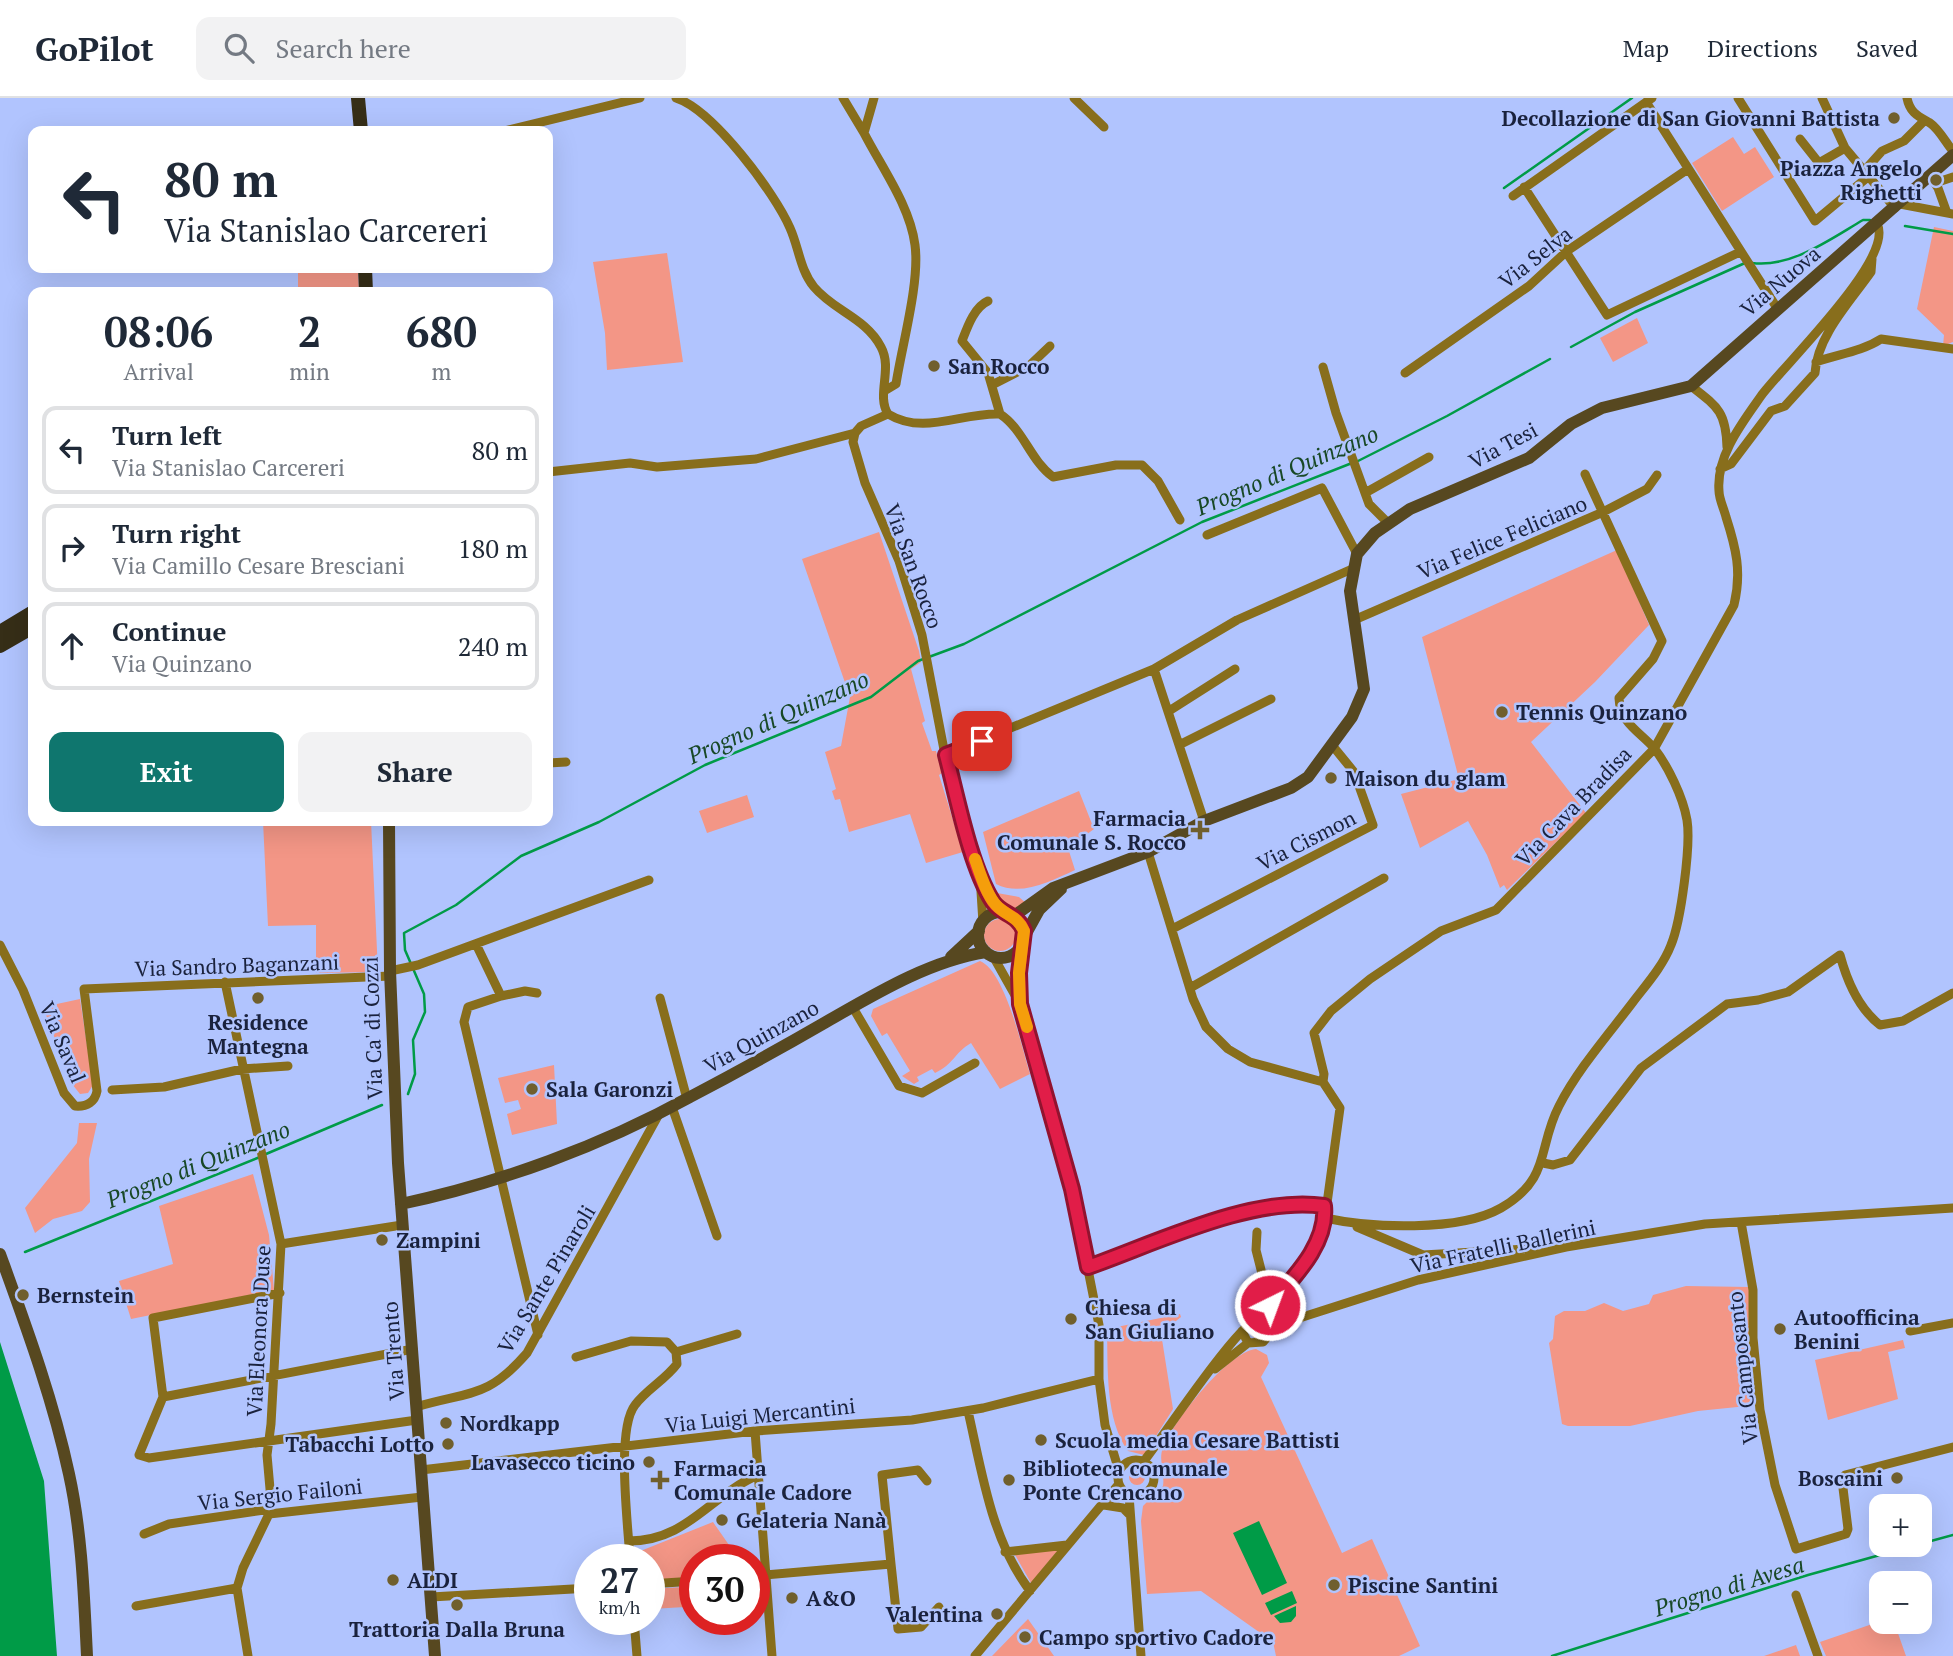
<!DOCTYPE html>
<meta charset="utf-8">
<style>
body{margin:0;font-family:"PT Serif",serif;background:#f2f2f3;color:#1f2937;height:100vh;display:flex;flex-direction:column;font-size:26px;white-space:nowrap}
*{box-sizing:border-box;margin:0}
p{font-size:23px;color:#747a83}
.icon{flex:none;width:38px;height:38px;fill:none;stroke:currentColor;stroke-width:2;stroke-linecap:round;stroke-linejoin:round}
.map{position:relative;flex:1;overflow:hidden}
.sheet{position:absolute;left:28px;top:189px;width:525px;height:539px;display:flex;flex-direction:column;background:#fff;border-radius:14px;box-shadow:0 7px 28px #0002}
.sheet>*{flex:none}
.hud{position:absolute;left:28px;top:28px;width:525px;height:147px;border-radius:14px;box-shadow:0 7px 28px #0002;background:#fff;color:#1f2937;overflow:hidden}
.fabs{position:absolute;left:1869px;top:1396px;display:grid;gap:14px}
.fabs a{display:grid;place-items:center;width:63px;height:63px;border-radius:14px;background:#fff;box-shadow:0 7px 28px #0002;font-size:35px}
.speed{position:absolute;left:574px;top:1446px;display:flex;gap:14px;font-size:35px;font-weight:700;text-align:center}
.speed>*{display:grid;place-content:center;width:91px;height:91px;border-radius:50%;background:#fff;box-shadow:0 7px 28px #0002;line-height:1}
.speed small{font-size:18px;font-weight:400}
.speed .limit{border:10px solid #d22;background:#fff;color:#111}
.pin{position:absolute;display:grid;place-items:center;width:60px;height:60px;color:#fff;margin:-30px;border-radius:14px;box-shadow:0 4px 10px #0006}
.me{position:absolute;width:77px;margin:-38px;rotate:42deg;stroke-linejoin:round;filter:drop-shadow(0 0 5px #0008)}
.turn{display:flex;align-items:center;gap:24px;height:147px;padding:0 21px;font-size:32px}
.turn .icon{width:91px;height:91px;stroke-width:2.5}
.turn b{display:block;font-size:49px;line-height:60px}
.eta{display:flex;justify-content:space-evenly;align-items:center;height:119px;text-align:center}
.eta b{font-size:42px;font-weight:700;line-height:49px}
.primary-button{display:flex;gap:14px;margin-top:auto;padding:14px 21px}
.primary-button a{flex:1;height:80px;border-radius:14px;background:#0f766e;color:#fff;font-size:28px;font-weight:700;line-height:80px;text-align:center}
.primary-button a+a{background:#f2f2f3;color:#1f2937}
ul{padding:0;list-style:none}
li{display:flex;align-items:center;gap:21px;height:88px;margin:0 14px 10px;padding:0 7px;border:4px solid #e0e1e3;border-radius:14px}
li div{flex:1}
li b{display:block;font-size:26px}
li em{font-style:normal}
header{display:flex;align-items:center;gap:42px;box-sizing:border-box;height:98px;padding:0 35px;background:#fff;border-bottom:2px solid #e0e1e3}
header strong{font-size:33px}
nav{display:flex;gap:38px;margin-inline-start:auto;font-size:24px}
.search{width:490px;height:63px;background:#f2f2f3;display:flex;align-items:center;gap:18px;box-sizing:border-box;padding:0 24px;border-radius:14px;color:#747a83;font-size:26px}
.map>svg:first-child{display:block}
.green{fill:#f39686}
.water{fill:#009b47}
.lines{fill:none;stroke-linecap:round;stroke-linejoin:round}
.stream{stroke:#009b47;stroke-width:2.5}
.street{stroke:#886e1c;stroke-width:9}
.secondary{stroke:#574820;stroke-width:12}
.primary{stroke:#362e17;stroke-width:14}
.route-casing{stroke:#92132f;stroke-width:18}
.route{stroke:#e11d48;stroke-width:12}
.slow{stroke:#f59e0b;stroke-width:12}
.poi-dot{fill:#705f2d;stroke:#b1c4fe;stroke-width:2.5}
.labels{text-anchor:middle;dominant-baseline:central;stroke-width:5;stroke-linejoin:round;paint-order:stroke}
.poi-label{font-size:21px;font-weight:bold;fill:#1a223d;stroke:#b1c4fe;text-anchor:start}
.street-label{font-size:21px;fill:#1a223d;stroke:#b1c4fe}
.water-label{font-size:23px;font-style:italic;fill:#184826;stroke:#b1c4fe}
</style>
<header>
<strong>GoPilot</strong>
<div class="search"><svg class="icon" aria-label="search" viewBox="0 0 24 24"><circle cx="10" cy="10" r="6"/><path d="M15 15l6 6"/></svg>Search here</div>
<nav><a>Map</a><a>Directions</a><a>Saved</a></nav>
</header>
<div class="map">
<svg width="1953" height="1558" viewBox="0 0 1953 1558">
<rect width="100%" height="100%" fill="#b1c4fe"/>
<path class="green" d="M 1733,39 L 1744,56 L 1755,49 L 1774,79 L 1722,113 L 1692,65 Z
M 1934,129 L 1953,133 L 1953,244 L 1943,248 L 1944,237 L 1917,211 Z
M 667,155 L 683,264 L 607,272 L 605,235 L 593,164 Z
M 298,170 L 358,170 L 359,194 L 298,194 Z
M 1637,220 L 1648,245 L 1613,264 L 1600,240 Z
M 879,434 L 919,553 L 921,564 L 911,571 L 925,623 L 922,625 L 932,653 L 936,653 L 942,675 L 939,677 L 963,754 L 926,765 L 910,716 L 849,734 L 840,701 L 835,702 L 832,693 L 836,691 L 825,654 L 841,648 L 850,599 L 802,461 Z
M 1617,452 L 1649,527 L 1595,584 L 1531,644 L 1586,715 L 1507,792 L 1504,787 L 1500,790 L 1487,757 L 1468,723 L 1420,750 L 1401,696 L 1459,681 L 1422,539 Z
M 1079,693 L 1094,731 L 1068,750 L 1075,772 C 1051,783 1021,799 996,786 L 983,734 Z
M 747,697 L 754,719 L 707,735 L 699,713 Z
M 263,723 L 371,723 L 378,874 L 316,875 L 316,827 L 268,828 Z
M 997,795 L 1019,799 L 1027,806 C 1009,814 1006,811 993,797 Z
M984 837a16 16 0 1 1 32 0a16 16 0 1 1-32 0Z
M 980,863 C 1005,873 1022,950 1030,976 L 1000,991 L 971,945 C 954,955 954,966 935,975 L 932,971 L 917,979 L 919,983 L 914,986 L 902,978 L 910,973 L 887,935 L 882,938 L 871,918 L 873,911 Z
M 80,901 L 93,987 L 88,995 L 80,996 L 72,986 L 43,909 Z
M 554,967 L 557,1026 L 512,1037 L 507,1016 L 521,1011 L 518,1002 L 505,1005 L 498,980 Z
M 79,1025 L 97,1025 L 89,1061 L 90,1104 L 82,1113 L 53,1121 L 35,1135 L 25,1110 L 77,1045 Z
M 253,1076 L 269,1137 L 274,1192 L 131,1221 L 119,1183 L 173,1166 L 159,1108 Z
M 1686,1188 L 1750,1189 L 1757,1307 L 1698,1313 L 1630,1328 L 1568,1328 L 1562,1326 L 1549,1245 L 1553,1241 L 1555,1218 L 1564,1213 L 1585,1213 L 1604,1205 L 1623,1213 L 1649,1206 L 1653,1197 Z
M 1180,1216 L 1181,1219 L 1161,1235 L 1173,1311 L 1144,1357 L 1128,1353 C 1105,1321 1108,1270 1107,1231 Z
M1250 1232a9 9 0 1 1 18 0a9 9 0 1 1-18 0Z
M 1903,1242 L 1905,1250 L 1888,1254 L 1898,1301 L 1828,1322 L 1815,1262 Z
M 1256,1251 L 1267,1257 L 1269,1265 L 1261,1279 L 1342,1455 L 1372,1441 L 1420,1548 L 1399,1558 L 1276,1558 L 1273,1544 L 1201,1493 L 1147,1496 L 1141,1423 L 1143,1408 L 1163,1388 C 1165,1375 1158,1361 1163,1350 C 1173,1324 1227,1254 1256,1251 Z
M1129 1379a8 8 0 1 1 16 0a8 8 0 1 1-16 0Z
M 713,1424 L 729,1447 L 731,1461 L 695,1461 L 695,1479 L 649,1483 L 649,1461 L 639,1461 L 638,1454 Z
M 1060,1450 L 1031,1485 L 1014,1455 Z
M 684,1489 L 685,1509 L 651,1511 L 650,1491 Z
M 1028,1521 L 1054,1558 L 992,1558 Z
M 1881,1523 L 1894,1524 L 1906,1558 L 1826,1558 L 1820,1544 Z
M 1796,1547 L 1800,1558 L 1764,1558 Z"/>
<path class="water" d="M 0,1244 L 44,1383 L 57,1558 L 0,1558 Z
M 1259,1423 L 1287,1485 L 1262,1497 L 1233,1435 Z
M 1292,1493 L 1297,1505 L 1271,1517 L 1265,1505 Z
M 1296,1508 L 1296,1518 L 1291,1524 L 1280,1525 L 1274,1518 Z"/>
<g class="lines">
<path class="stream" d="M 1504,90 L 1632,0
M 1905,128 L 1953,136
M 1752,165 C 1791,170 1829,142 1863,122 L 1870,122
M 1571,249 L 1635,214 L 1745,165
M 1358,363 L 1447,318 L 1550,261
M 408,996 L 415,976 L 413,942 L 425,914 L 424,896 L 405,852 L 404,835 L 456,807 L 521,758 L 599,724 L 705,667 L 871,599 L 918,563 L 964,546 L 1202,424 L 1352,365
M 266,1056 L 382,1007
M 25,1154 L 260,1059
M 1920,1446 L 1953,1437
M 1552,1558 L 1808,1477 L 1916,1447"/>
<path class="street" d="M 676,0 C 713,12 775,95 790,130 C 799,150 800,172 814,189 C 834,213 866,220 881,249 C 893,271 876,297 888,316 C 924,338 962,314 1000,316 C 1024,332 1030,362 1053,379 L 1116,367 L 1142,367 L 1158,383 L 1180,422
M 843,0 L 864,35
M 874,0 L 864,35 C 882,70 910,108 915,147 C 920,184 902,247 896,286 L 886,292
M 1074,0 L 1104,29
M 1738,0 L 1815,123 L 1869,78
M 1822,0 L 1845,50 L 1895,110
M 1907,0 C 1910,15 1918,18 1930,25 C 1939,31 1946,45 1953,53
M 1646,4 L 1777,210
M 504,33 L 640,0
M 1800,41 L 1819,65 L 1845,50
M 1864,73 L 1882,53 L 1904,43 L 1924,23
M 1930,78 L 1938,90 L 1947,115
M 1935,85 L 1953,79
M 1524,89 L 1607,217 L 1740,154
M 1513,98 L 1652,0
M 1900,106 L 1953,116
M 988,203 C 974,209 967,230 962,243 L 988,275 L 1000,316
M 1816,264 C 1838,256 1861,254 1881,241 L 1953,251
M 1323,269 L 1336,315 L 1369,406 L 1389,426
M 1405,275 L 1529,188 L 1567,153 L 1688,71
M 992,287 L 1029,268 L 1050,248
M 1691,288 C 1718,309 1726,314 1727,349
M 888,316 L 861,328 L 855,335 L 853,344 L 865,385 L 899,463 L 922,537 L 945,657 L 980,778 L 983,825
M 1720,371 L 1731,366 L 1771,313 L 1785,308 L 1815,275 C 1817,238 1850,204 1871,174 L 1872,161
M 548,374 L 630,365 L 657,369 L 756,361 L 855,335
M 1365,395 L 1429,359
M 1207,437 L 1322,390 L 1357,456
M 1354,522 L 1603,414 L 1647,391 L 1657,377
M 1154,571 L 1204,723
M 1169,613 L 1235,571
M 1181,646 L 1271,601
M 945,657 L 1154,571 L 1237,522 L 1352,471
M 548,665 L 566,664
M 983,782 L 993,803 L 1004,815
M 1174,830 L 1373,727 L 1354,674 L 1332,647
M 476,846 L 501,898 L 525,893 L 537,895
M 0,847 L 23,892 L 64,995 L 75,1008 C 87,1009 95,1004 97,993 L 84,891 L 391,878
M 993,858 L 1020,906 L 1072,1091 L 1099,1227 L 1099,1281 L 1105,1327 L 1119,1373
M 390,873 L 418,867 L 649,782
M 225,884 L 281,1146 L 271,1326 L 267,1357 L 271,1402 L 269,1416 L 243,1470 L 237,1490 L 248,1558
M 1190,890 L 1384,780
M 501,898 L 468,909 L 464,924 L 538,1237
M 660,900 L 687,1001
M 1020,901 L 1020,850
M 852,908 L 899,988 L 922,995 L 975,965
M 1323,984 L 1324,976 L 1314,935 L 1331,913 L 1370,881 L 1441,833 L 1496,812 L 1654,651 L 1734,507 C 1742,474 1736,450 1726,419 C 1724,411 1719,401 1719,393 C 1716,358 1742,325 1761,298 C 1782,269 1896,160 1877,126
M 112,992 L 164,989 L 242,971 L 288,968
M 672,1009 L 717,1138
M 1543,1065 L 1553,1067 L 1570,1062 L 1641,970 L 1727,906 L 1758,902 L 1788,894 L 1840,857 C 1847,883 1858,910 1880,927 L 1903,923 L 1953,895
M 1325,1120 C 1371,1130 1459,1134 1501,1110 C 1552,1080 1537,1050 1559,1008 C 1578,971 1608,937 1633,904 C 1646,887 1663,868 1671,847 C 1681,823 1691,747 1687,722 C 1683,699 1668,668 1654,650 C 1639,633 1620,625 1619,600 L 1653,561 L 1662,543 L 1585,376
M 1741,1124 L 1753,1192 L 1753,1240 L 1760,1312 L 1775,1387 L 1796,1451 L 1846,1436 L 1848,1431 L 1842,1382 L 1845,1377 L 1953,1349
M 1357,1129 L 1423,1157 L 1544,1150
M 1257,1134 L 1256,1152 L 1270,1207
M 281,1146 L 402,1127
M 1088,1169 C 1155,1145 1255,1097 1324,1108
M 280,1195 L 153,1220 L 163,1299 L 139,1357 L 149,1360 L 417,1322
M 1276,1225 L 1287,1224 L 1418,1182 L 1566,1149 L 1705,1126 L 1953,1110
M 1242,1233 L 1248,1245 L 1263,1244 L 1275,1230 L 1274,1221
M 1910,1233 L 1953,1225
M 676,1254 L 737,1236
M 576,1259 L 631,1243 L 667,1244 L 676,1254 L 677,1266 C 665,1282 647,1291 635,1307 C 616,1331 628,1427 630,1461
M 1215,1271 L 1248,1245
M 163,1299 L 413,1251
M 416,1309 C 470,1293 487,1301 527,1255 L 659,1016
M 968,1313 C 982,1374 991,1441 1030,1493
M 755,1333 L 772,1558
M1118 1380a18 18 0 1 1 36 0a18 18 0 1 1-36 0Z
M 1144,1363 C 1163,1339 1241,1220 1263,1217 L 1303,1167 L 1325,1120 L 1340,1010 L 1323,984 L 1250,964 L 1228,951 L 1206,929 L 1193,901 L 1148,754
M 421,1372 L 755,1333 L 912,1322 L 983,1310 L 1099,1281
M 1129,1397 L 1141,1558
M 1104,1407 L 1123,1410 L 1130,1417
M 144,1436 L 169,1426 L 264,1412 L 269,1416 L 422,1399
M 629,1443 C 687,1443 709,1398 758,1377
M 1005,1454 L 1067,1447
M 891,1466 L 882,1377 L 918,1372 L 927,1383
M 754,1478 L 891,1466 L 898,1531 L 921,1529 L 939,1509
M 649,1486 L 695,1483
M 1796,1497 L 1818,1558
M 431,1499 L 590,1490
M 136,1508 L 237,1490
M 634,1521 L 637,1558
M 975,1558 L 1119,1386"/>
<path class="secondary" d="M 389,723 L 390,873 L 398,1065 L 435,1558
M978 837a23 23 0 1 1 46 0a23 23 0 1 1-46 0Z
M 1014,818 L 1053,790 L 1148,754 L 1204,723 L 1291,690 L 1308,679 L 1352,619 L 1364,591 L 1350,493 L 1357,456 L 1375,435 L 1410,411 L 1529,360 L 1571,326 L 1602,310 L 1691,288 L 1953,57
M 1024,839 L 1039,812 L 1061,791
M 951,859 L 979,833
M 401,1106 C 500,1085 601,1048 690,999 C 736,975 781,950 826,924 C 875,896 929,863 986,854
M 0,1156 C 26,1228 53,1301 69,1376 C 82,1435 84,1498 87,1558"/>
<path class="primary" d="M 358,0 L 361,33
M 365,170 L 366,194
M 0,534 L 33,514
M 0,548 L 33,529"/>
</g>
<g class="lines">
<defs>
<path id="route" d="M 982,643 L 946,657 C 957,699 970,768 993,804 C 1002,817 1018,816 1024,833 L 1019,875 L 1020,906 L 1072,1091 L 1088,1169 C 1156,1145 1254,1097 1324,1108 C 1328,1146 1293,1180 1270,1207"/>
</defs>
<use href="#route" class="route-casing"/>
<use href="#route" class="route"/>
<path class="slow" d="M 975,761 C 980,775 986,796 996,807 C 1006,818 1018,818 1024,833 L 1019,875 L 1020,906 L 1027,929"/>
</g>
<g class="poi-dot">
<circle cx="1894" cy="20" r="7"/>
<circle cx="1936" cy="82" r="7"/>
<circle cx="934" cy="268" r="7"/>
<circle cx="1502" cy="614" r="7"/>
<circle cx="1331" cy="680" r="7"/>
<path d="M1196.5 721.5h7v7h7v7h-7v7h-7v-7h-7v-7h7z"/>
<circle cx="258" cy="900" r="7"/>
<circle cx="532" cy="991" r="7"/>
<circle cx="382" cy="1142" r="7"/>
<circle cx="23" cy="1197" r="7"/>
<circle cx="1071" cy="1221" r="7"/>
<circle cx="1780" cy="1231" r="7"/>
<circle cx="446" cy="1325" r="7"/>
<circle cx="1041" cy="1342" r="7"/>
<circle cx="448" cy="1346" r="7"/>
<circle cx="649" cy="1364" r="7"/>
<circle cx="1897" cy="1380" r="7"/>
<path d="M656.5 1371.5h7v7h7v7h-7v7h-7v-7h-7v-7h7z"/>
<circle cx="1009" cy="1382" r="7"/>
<circle cx="722" cy="1422" r="7"/>
<circle cx="393" cy="1482" r="7"/>
<circle cx="1334" cy="1487" r="7"/>
<circle cx="792" cy="1500" r="7"/>
<circle cx="457" cy="1507" r="7"/>
<circle cx="997" cy="1516" r="7"/>
<circle cx="1025" cy="1539" r="7"/>
</g>
<g class="labels">
<g class="poi-label">
<text x="1880" y="20" text-anchor="end">Decollazione di San Giovanni Battista</text>
<text x="1922" y="70" text-anchor="end">Piazza Angelo<tspan x="1922" dy="24">Righetti</tspan></text>
<text x="948" y="268">San Rocco</text>
<text x="1516" y="614">Tennis Quinzano</text>
<text x="1345" y="680">Maison du glam</text>
<text x="1186" y="720" text-anchor="end">Farmacia<tspan x="1186" dy="24">Comunale S. Rocco</tspan></text>
<text x="258" y="924" text-anchor="middle">Residence<tspan x="258" dy="24">Mantegna</tspan></text>
<text x="546" y="991">Sala Garonzi</text>
<text x="396" y="1142">Zampini</text>
<text x="37" y="1197">Bernstein</text>
<text x="1085" y="1209">Chiesa di<tspan x="1085" dy="24">San Giuliano</tspan></text>
<text x="1794" y="1219">Autoofficina<tspan x="1794" dy="24">Benini</tspan></text>
<text x="460" y="1325">Nordkapp</text>
<text x="1055" y="1342">Scuola media Cesare Battisti</text>
<text x="434" y="1346" text-anchor="end">Tabacchi Lotto</text>
<text x="635" y="1364" text-anchor="end">Lavasecco ticino</text>
<text x="674" y="1370">Farmacia<tspan x="674" dy="24">Comunale Cadore</tspan></text>
<text x="1023" y="1370">Biblioteca comunale<tspan x="1023" dy="24">Ponte Crencano</tspan></text>
<text x="1883" y="1380" text-anchor="end">Boscaini</text>
<text x="736" y="1422">Gelateria Nanà</text>
<text x="407" y="1482">ALDI</text>
<text x="1348" y="1487">Piscine Santini</text>
<text x="806" y="1500">A&amp;O</text>
<text x="983" y="1516" text-anchor="end">Valentina</text>
<text x="457" y="1531" text-anchor="middle">Trattoria Dalla Bruna</text>
<text x="1039" y="1539">Campo sportivo Cadore</text>
</g>
<g class="street-label">
<text transform="translate(1535 159) rotate(-38)">Via Selva</text>
<text transform="translate(1780 183) rotate(-40)">Via Nuova</text>
<text transform="translate(1503 347) rotate(-28)">Via Tesi</text>
<text transform="translate(1502 439) rotate(-23)">Via Felice Feliciano</text>
<text transform="translate(914 468) rotate(70)">Via San Rocco</text>
<text transform="translate(1573 708) rotate(-46)">Via Cava Bradisa</text>
<text transform="translate(1306 742) rotate(-27)">Via Cismon</text>
<text transform="translate(237 867) rotate(-2)">Via Sandro Baganzani</text>
<text transform="translate(372 930) rotate(-92)">Via Ca' di Cozzi</text>
<text transform="translate(761 938) rotate(-29)">Via Quinzano</text>
<text transform="translate(63 944) rotate(67)">Via Saval</text>
<text transform="translate(1503 1148) rotate(-12)">Via Fratelli Ballerini</text>
<text transform="translate(546 1181) rotate(-59)">Via Sante Pinaroli</text>
<text transform="translate(258 1233) rotate(-87)">Via Eleonora Duse</text>
<text transform="translate(393 1253) rotate(-94)">Via Trento</text>
<text transform="translate(1742 1270) rotate(-96)">Via Camposanto</text>
<text transform="translate(760 1317) rotate(-6)">Via Luigi Mercantini</text>
<text transform="translate(280 1396) rotate(-6)">Via Sergio Failoni</text>
</g>
<g class="water-label">
<text transform="translate(1287 372) rotate(-23)">Progno di Quinzano</text>
<text transform="translate(778 619) rotate(-24)">Progno di Quinzano</text>
<text transform="translate(198 1066) rotate(-22)">Progno di Quinzano</text>
<text transform="translate(1729 1488) rotate(-17)">Progno di Avesa</text>
</g>
</g>
</svg>
<div class="fabs">
<a>+</a>
<a>−</a>
</div>
<div class="speed"><div>27<small>km/h</small></div><div class="limit">30</div></div>
<div class="pin" style="left:982px;top:643px;background:#d93025"><svg class="icon" aria-label="arrive" viewBox="0 0 24 24"><path d="M6 21V4h12l-3 4 3 4H6"/></svg></div>
<svg class="me" style="left:1270px;top:1207px" viewBox="-20 -20 40 40"><circle r="17" fill="#e11d48" stroke="#fff" stroke-width="3"/><path d="M0-11L8 9 0 5-8 9z" fill="#fff"/></svg>
<div class="hud">
<div class="turn"><svg class="icon" aria-label="left" viewBox="0 0 24 24"><path d="M17 20v-9H6M10 6l-5 5 5 5"/></svg><div><b>80 m</b>Via Stanislao Carcereri</div></div>
</div>
<section class="sheet">
<div class="eta">
<div><b>08:06</b><p>Arrival</p></div>
<div><b>2</b><p>min</p></div>
<div><b>680</b><p>m</p></div>
</div>
<ul>
<li><svg class="icon" aria-label="left" viewBox="0 0 24 24"><path d="M17 20v-9H6M10 6l-5 5 5 5"/></svg><div><b>Turn left</b><p>Via Stanislao Carcereri</p></div><em>80 m</em></li>
<li><svg class="icon" aria-label="right" viewBox="0 0 24 24"><path d="M7 20v-9h11M14 6l5 5-5 5"/></svg><div><b>Turn right</b><p>Via Camillo Cesare Bresciani</p></div><em>180 m</em></li>
<li><svg class="icon" aria-label="ahead" viewBox="0 0 24 24"><path d="M12 20V5M6 11l6-6 6 6"/></svg><div><b>Continue</b><p>Via Quinzano</p></div><em>240 m</em></li>
</ul>
<div class="primary-button"><a>Exit</a><a>Share</a></div>
</section>
</div>
